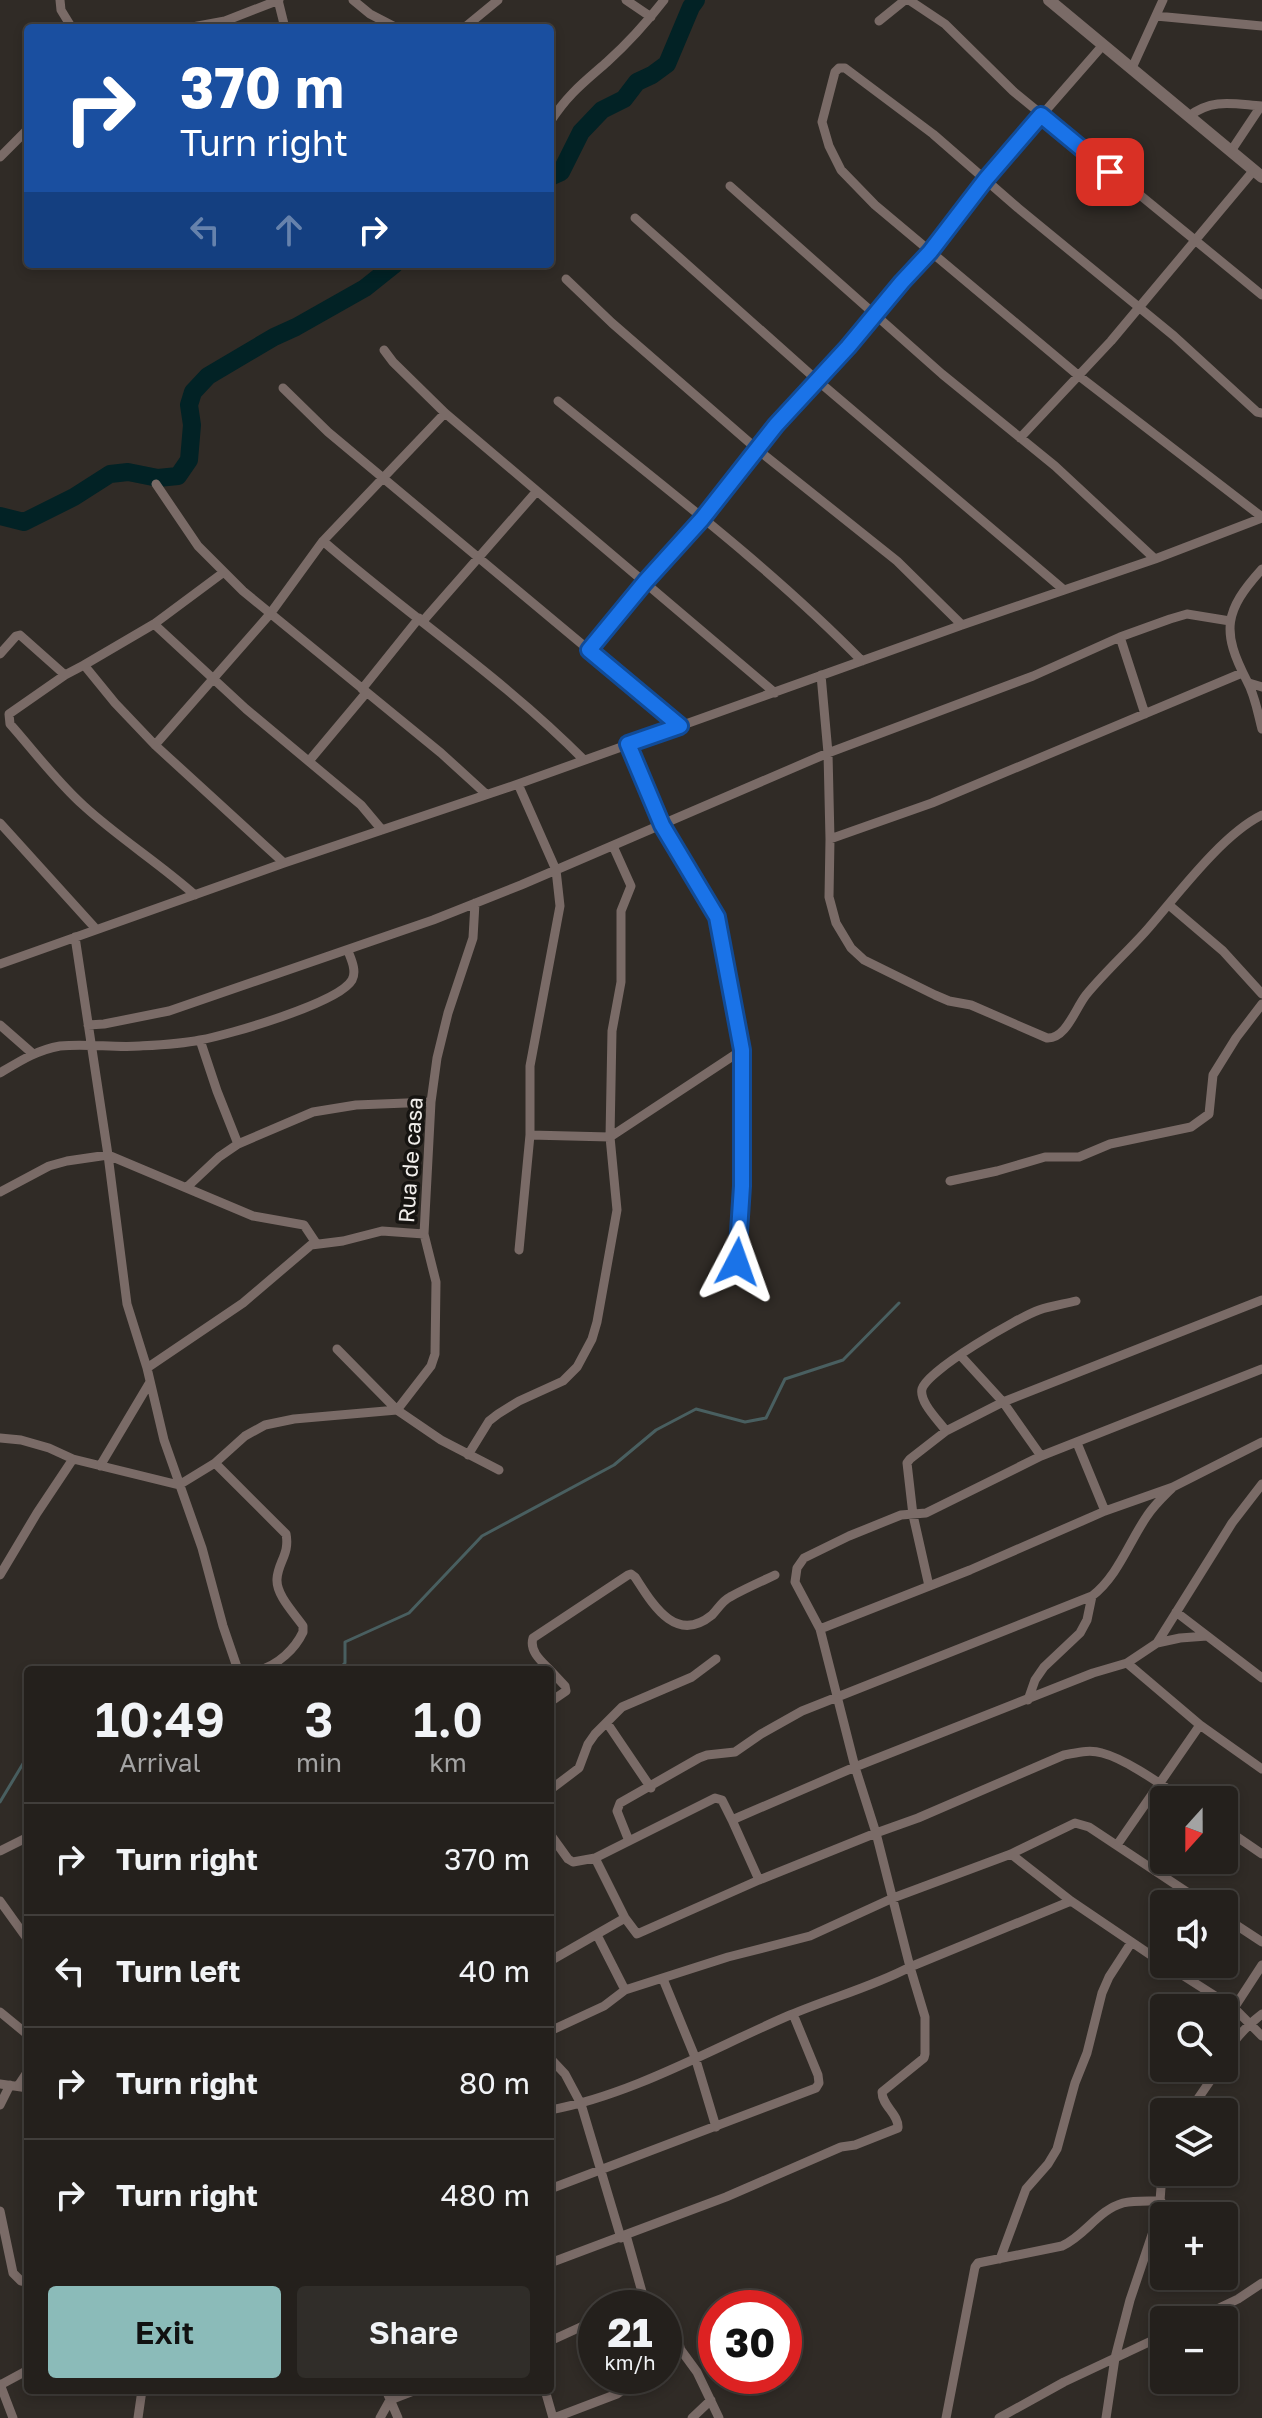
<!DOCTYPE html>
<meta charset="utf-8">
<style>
body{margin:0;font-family:"Golos Text",sans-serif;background:#302d29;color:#f1f3f6;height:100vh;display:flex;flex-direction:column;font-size:30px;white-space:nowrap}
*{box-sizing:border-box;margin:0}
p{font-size:26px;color:#a3a3a3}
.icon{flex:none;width:44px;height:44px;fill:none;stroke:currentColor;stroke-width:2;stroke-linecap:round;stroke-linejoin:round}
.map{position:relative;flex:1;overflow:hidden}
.details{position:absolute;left:24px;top:1666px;width:530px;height:728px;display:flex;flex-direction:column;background:#24201c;border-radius:8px;box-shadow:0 4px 12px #0003,0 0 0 2px #413e3b}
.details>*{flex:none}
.guide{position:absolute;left:24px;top:24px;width:530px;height:244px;border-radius:8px;box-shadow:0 4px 12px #0003,0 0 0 2px #413e3b;background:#1a4fa0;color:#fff;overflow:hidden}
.needle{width:52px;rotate:201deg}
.tools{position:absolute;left:1150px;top:1786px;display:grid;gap:16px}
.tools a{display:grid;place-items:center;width:88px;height:88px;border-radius:8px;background:#24201c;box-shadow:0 4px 12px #0003,0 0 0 2px #413e3b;font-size:40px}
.speed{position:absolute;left:578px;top:2290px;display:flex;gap:16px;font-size:40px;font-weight:700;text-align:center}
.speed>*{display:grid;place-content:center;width:104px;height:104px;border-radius:50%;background:#24201c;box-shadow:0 4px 12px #0003,0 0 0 2px #413e3b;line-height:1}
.speed small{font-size:20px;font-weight:400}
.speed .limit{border:12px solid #d22;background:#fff;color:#111}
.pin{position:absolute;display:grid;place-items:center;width:68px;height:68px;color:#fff;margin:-34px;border-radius:16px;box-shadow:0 4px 12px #0006}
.me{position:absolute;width:88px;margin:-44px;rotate:4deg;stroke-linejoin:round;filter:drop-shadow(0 0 6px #0008)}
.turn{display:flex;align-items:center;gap:28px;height:168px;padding:0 24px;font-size:36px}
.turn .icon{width:104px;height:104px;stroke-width:2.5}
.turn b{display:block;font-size:56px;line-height:68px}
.lanes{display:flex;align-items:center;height:76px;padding:0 24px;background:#0003;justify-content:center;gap:40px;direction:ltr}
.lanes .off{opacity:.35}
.eta{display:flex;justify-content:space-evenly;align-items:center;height:136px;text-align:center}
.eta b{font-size:48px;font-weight:600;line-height:56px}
.primary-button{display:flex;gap:16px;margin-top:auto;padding:16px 24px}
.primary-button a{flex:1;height:92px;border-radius:8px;background:#8bbbb9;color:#111;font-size:32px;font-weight:600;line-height:92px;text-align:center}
.primary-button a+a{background:#302d29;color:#f1f3f6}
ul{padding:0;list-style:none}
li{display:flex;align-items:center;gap:24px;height:112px;padding:0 24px;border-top:2px solid #413e3b}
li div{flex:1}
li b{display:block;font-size:30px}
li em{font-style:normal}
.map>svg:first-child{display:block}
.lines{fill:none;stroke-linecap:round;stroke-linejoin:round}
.stream{stroke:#495f60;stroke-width:3}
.river{stroke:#022225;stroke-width:18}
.minor{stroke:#7a6b67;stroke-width:9}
.tertiary{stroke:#7a6b67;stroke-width:12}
.route-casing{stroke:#114b97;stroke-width:20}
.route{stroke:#1a73e8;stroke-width:14}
.labels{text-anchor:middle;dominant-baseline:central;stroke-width:7;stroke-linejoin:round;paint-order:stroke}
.street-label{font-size:22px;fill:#f0edea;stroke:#161411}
</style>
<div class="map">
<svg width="1262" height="2418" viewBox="0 0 1262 2418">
<rect width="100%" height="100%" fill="#302b26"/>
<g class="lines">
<path class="stream" d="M 338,1670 L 345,1663 L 345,1642 L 409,1613 L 482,1536 L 614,1465 L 656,1430 L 696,1409 L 745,1422 L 766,1418 L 785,1379 L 843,1360 L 899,1303
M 0,1802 L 24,1762 L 28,1763"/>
<path class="river" d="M 550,177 L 561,172 L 581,132 L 602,110 L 624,99 L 637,82 L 652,75 L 667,64 L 691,7 L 696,0
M 0,516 L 24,522 L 74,497 L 110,474 L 128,472 L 158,478 L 178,476 L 189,460 L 192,425 L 189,405 L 193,392 L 208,376 L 274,337 L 296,327 L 365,288 L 395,264"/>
<path class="minor" d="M 60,0 L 61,10 L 72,28
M 278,0 L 285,28
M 353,0 L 370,14 L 397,28
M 626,0 L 651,17
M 909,0 L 945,24 L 1013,91 L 1262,295
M 1156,16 L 1262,26
M 879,21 L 905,0
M 187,28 L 225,21 L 279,0
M 464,28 L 498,0
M 1132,68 L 1163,0
M 1189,116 C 1213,98 1233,104 1262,106
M 550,122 C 568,94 583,83 607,62 C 628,43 647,22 664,0
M 1231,151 L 1261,106
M 0,157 L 28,129
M 730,186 L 942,374 L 1055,466 L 1155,559
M 635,218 L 818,381 L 1064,590
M 566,279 L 612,323 L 758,450 L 897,561 L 962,625
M 384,350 L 393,362 L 445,413 L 775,693
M 283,388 L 328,432 L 680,726
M 558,401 C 661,485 769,566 862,661
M 1262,413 L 1257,412 L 1174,336 L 1018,208 L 933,134 L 845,68 L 839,68 L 835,72 L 822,122 L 829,146 L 841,170 L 875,205 L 1079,376 L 1262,517
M 1020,438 L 1111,341 L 1254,170
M 156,484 L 198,546 L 243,591 L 441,753 L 486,794
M 323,541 C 409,616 504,679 584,760
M 1262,569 C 1224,611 1221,631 1247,681 C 1255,695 1258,714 1262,729
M 423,621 L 536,492
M 154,624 L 246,709 L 361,805 L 382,830
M 1120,637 L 1145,714
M 589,650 L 645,582 L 702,519 L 776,425 L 848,347 L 902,282 L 930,252 L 986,179 L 1103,45
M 0,654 L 16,636 L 20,635 L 65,675 L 84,665 L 115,703 L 155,745 L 284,863
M 84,665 L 154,624 L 224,572
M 65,675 L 9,714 L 10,724 C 34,751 57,782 84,806 C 119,838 159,863 195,895
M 821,675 L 828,753 L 830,839 L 829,897 L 836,923 L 851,948 L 864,960 L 935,995 L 949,1001 L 971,1005 L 1047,1038 C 1066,1039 1075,1009 1086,995 C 1104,973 1126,953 1145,932 C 1176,897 1221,835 1262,815
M 1249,683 L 1262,687
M 362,689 L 419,618
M 628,744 L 662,825 L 717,917 L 742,1050 L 742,1186 L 739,1247 L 734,1270 L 723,1284
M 155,745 L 270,614 L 323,541 L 445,413
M 309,761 L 366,693
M 518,784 L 556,870 L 560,906 L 530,1066 L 530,1135 L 519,1250
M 0,823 L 96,929
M 830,839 L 932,803 L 1242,673
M 1169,905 L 1223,951 L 1262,994
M 75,937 L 108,1155 L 127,1304 L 147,1368 L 164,1440 L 202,1548 L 223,1626 L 238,1670
M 0,964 L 284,863 L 518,784 L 962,625 L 1155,559 L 1262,518
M 0,1025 L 32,1053
M 88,1025 L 104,1024 L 169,1011 L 433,920 L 521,885 L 828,753 L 1033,676 L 1120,637 L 1170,619 L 1187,614 L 1230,621
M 200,1040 L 217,1091 L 238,1144
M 0,1073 C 20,1061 37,1050 60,1046 C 87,1043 113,1048 140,1046 C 159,1045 181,1044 200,1040 C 228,1035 339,1003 352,980 C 357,971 351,959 348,951
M 530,1135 L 610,1137 L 742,1050
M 950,1181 L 997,1171 L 1045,1157 L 1079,1157 L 1110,1144 L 1191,1127 L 1209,1114 L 1213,1075 L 1236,1038 L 1262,1004
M 186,1188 L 219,1157 L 238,1144 L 313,1112 L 356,1105 L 431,1102
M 0,1192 L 49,1166 L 67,1161 L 108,1155 L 253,1216 L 304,1225 L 316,1243
M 337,1349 L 397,1410 L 441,1440 L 499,1470
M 960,1355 L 1003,1402 L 1041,1456
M 147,1368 L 243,1303 L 311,1245 L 343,1241 L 382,1231 L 424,1234
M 946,1431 C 939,1421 919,1402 922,1389 C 927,1370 1019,1317 1039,1310 C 1051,1306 1064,1304 1076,1301
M 0,1438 L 21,1440 L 49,1448 L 73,1459 L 179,1485 L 215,1463 L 245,1436 L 265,1425 L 294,1419 L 397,1410 L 431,1366 L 435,1354 L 436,1282 L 424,1234 L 431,1102 L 437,1058 L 448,1013 L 473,938 L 475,903
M 1077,1443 L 1105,1511
M 468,1455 L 489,1421 L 498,1414 L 519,1401 L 563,1381 L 577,1367 L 592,1339 L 597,1322 L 617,1210 L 610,1137 L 612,1031 L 621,982 L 621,911 L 631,886 L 613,846
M 215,1463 L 286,1534 C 290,1554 278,1562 277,1579 C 276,1595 294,1613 303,1626 L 303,1632 C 295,1649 278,1665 259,1670
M 100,1466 L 150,1382
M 0,1575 L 37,1513 L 73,1459
M 929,1586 L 913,1515 L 907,1463 L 910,1459 L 946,1431 L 1003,1402 L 1262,1300
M 1176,1612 L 1262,1678
M 820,1629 L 970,1570 L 1105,1511 L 1173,1487 L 1262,1442
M 1157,1643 L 1180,1638 L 1207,1636
M 1127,1663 L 1200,1725 L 1262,1769
M 550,1670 C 541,1661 529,1651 533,1638 L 628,1575 L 631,1574 L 635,1577 C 652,1603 675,1645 712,1615 C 718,1609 722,1601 730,1597 C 744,1589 760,1582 775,1575
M 550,1670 L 565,1686 L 566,1691 L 550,1702
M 1028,1700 L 1035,1680 L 1044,1667 L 1080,1633 L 1087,1620 L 1092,1596
M 607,1723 L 651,1788
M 550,1790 L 579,1768 L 588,1744 L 595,1734 L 622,1707 L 692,1677 L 716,1659
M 1184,1800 C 1162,1785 1126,1759 1102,1753 C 1089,1749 1076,1753 1064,1755 L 918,1818 L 876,1833 L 759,1880 L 637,1934 L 625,1918 L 595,1858 L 715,1798 L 722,1800 L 732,1820 L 855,1767 L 1093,1673 L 1127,1663 L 1157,1643 L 1232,1523 L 1262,1484
M 732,1820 L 759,1880
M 1224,1828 L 1262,1854
M 550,1834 L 568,1859 L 573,1862 L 595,1858
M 629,1841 L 617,1811 L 620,1803 L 699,1758 L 707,1755 L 735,1752 L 761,1734 L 802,1711 L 1092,1596 C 1118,1576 1129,1542 1147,1516 C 1154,1505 1164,1496 1173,1487
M 1117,1845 L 1200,1725
M 0,1851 L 28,1837
M 1011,1854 L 1071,1901 L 1164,1964
M 0,1901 L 28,1940
M 1224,1917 L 1262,1942
M 597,1935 L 625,1990 L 728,1957 L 810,1936 L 893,1898 L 1011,1854 L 1075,1823 L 1089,1827 L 1205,1904
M 550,1961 L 625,1918
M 1165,1964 L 1234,2008 L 1262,2036
M 663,1979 L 695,2057 L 716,2127
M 1234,2008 L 1262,1965
M 0,2012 L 28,2035
M 550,2031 L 604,2006 L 625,1990
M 550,2058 L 565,2074 L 581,2104 L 621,2238
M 1224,2058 C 1233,2040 1245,2027 1262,2014
M 0,2084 L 28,2088
M 18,2086 L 28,2071
M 0,2105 L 10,2085
M 550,2110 C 632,2095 713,2048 790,2015 C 830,1998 872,1987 910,1967 L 876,1833 L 855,1767 L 820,1629 L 795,1582 L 797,1568 L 804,1558 L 849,1536 L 901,1515 L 926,1513 L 1041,1456 L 1262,1369
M 1182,2112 L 1197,2100 L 1219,2068
M 550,2189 L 816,2088 L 819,2083 L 818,2075 L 793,2014
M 0,2211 L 13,2273 L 21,2281 L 28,2282
M 626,2235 L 644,2299 L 649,2308
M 1000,2259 L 1026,2189 L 1048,2164 L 1057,2149 L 1075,2083 L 1087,2053 L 1102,1993 L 1109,1977 L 1131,1943
M 550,2263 L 726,2197 L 841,2147 L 855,2145 L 898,2128 C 899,2114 882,2106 882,2092 L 924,2058 L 925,2054 L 925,2017 L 910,1967 L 1071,1901
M 623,2308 L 644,2299
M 1194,2320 L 1238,2299 L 1262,2283
M 664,2327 L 697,2372 L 719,2418
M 550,2341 L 596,2320
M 664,2360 L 680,2347
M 0,2384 L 13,2418
M 0,2385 L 28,2370
M 386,2390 L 398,2418
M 545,2390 L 553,2418
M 138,2418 L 142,2390
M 380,2418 L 390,2400 L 416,2390
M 554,2418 L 617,2394 L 644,2376
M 692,2418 L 711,2400
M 946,2418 L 975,2267 L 978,2263 L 1062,2246 C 1085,2236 1098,2210 1123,2203 C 1135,2200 1149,2201 1161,2201
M 999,2418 L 1064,2382 L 1164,2335
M 1106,2418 L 1115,2358 L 1130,2300 L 1159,2214 L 1164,2148"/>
<path class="tertiary" d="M 1049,0 L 1262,177"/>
</g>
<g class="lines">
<defs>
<path id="route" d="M 737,1262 L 742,1186 L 742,1050 L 717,917 L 662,825 L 628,744 L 680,726 L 589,650 L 645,582 L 702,519 L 776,425 L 848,347 L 902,282 L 930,252 L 986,179 L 1041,115 L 1110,172"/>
</defs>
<use href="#route" class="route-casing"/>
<use href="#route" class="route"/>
</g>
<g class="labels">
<g class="street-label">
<text transform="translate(410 1160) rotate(-86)">Rua de casa</text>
</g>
</g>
</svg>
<div class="tools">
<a><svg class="needle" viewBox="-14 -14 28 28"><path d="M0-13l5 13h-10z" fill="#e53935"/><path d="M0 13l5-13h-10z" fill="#a3a3a3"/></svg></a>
<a><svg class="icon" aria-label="sound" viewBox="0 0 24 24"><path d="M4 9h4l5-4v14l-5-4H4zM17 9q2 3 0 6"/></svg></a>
<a><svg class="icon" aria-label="search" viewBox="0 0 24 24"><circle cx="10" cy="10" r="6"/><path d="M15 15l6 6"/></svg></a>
<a><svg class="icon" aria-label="layers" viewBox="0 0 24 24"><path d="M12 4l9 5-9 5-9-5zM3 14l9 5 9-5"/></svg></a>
<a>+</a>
<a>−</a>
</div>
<div class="speed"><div>21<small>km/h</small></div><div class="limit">30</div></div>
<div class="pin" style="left:1110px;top:172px;background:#d93025"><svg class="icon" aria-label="arrive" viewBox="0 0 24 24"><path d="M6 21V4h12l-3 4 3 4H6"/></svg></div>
<svg class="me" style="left:737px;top:1262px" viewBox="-20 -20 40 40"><path d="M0-17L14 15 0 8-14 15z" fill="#1a73e8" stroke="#fff" stroke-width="4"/></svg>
<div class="guide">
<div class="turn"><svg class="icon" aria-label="right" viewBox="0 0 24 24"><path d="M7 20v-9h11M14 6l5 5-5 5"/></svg><div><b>370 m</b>Turn right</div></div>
<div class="lanes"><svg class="icon off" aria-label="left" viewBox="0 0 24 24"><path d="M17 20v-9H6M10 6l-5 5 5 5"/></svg><svg class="icon off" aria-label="ahead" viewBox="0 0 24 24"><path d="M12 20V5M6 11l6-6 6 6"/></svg><svg class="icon" aria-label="right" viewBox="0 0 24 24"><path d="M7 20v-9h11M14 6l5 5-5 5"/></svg></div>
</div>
<section class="details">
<div class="eta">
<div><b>10:49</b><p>Arrival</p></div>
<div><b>3</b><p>min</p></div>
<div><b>1.0</b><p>km</p></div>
</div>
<ul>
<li><svg class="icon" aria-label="right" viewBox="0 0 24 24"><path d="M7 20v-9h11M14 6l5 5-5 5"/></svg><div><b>Turn right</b></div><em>370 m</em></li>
<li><svg class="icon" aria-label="left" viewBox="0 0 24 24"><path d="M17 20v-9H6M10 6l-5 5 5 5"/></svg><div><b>Turn left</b></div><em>40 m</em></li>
<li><svg class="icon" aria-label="right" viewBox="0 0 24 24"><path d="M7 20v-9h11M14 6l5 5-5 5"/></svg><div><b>Turn right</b></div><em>80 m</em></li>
<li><svg class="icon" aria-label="right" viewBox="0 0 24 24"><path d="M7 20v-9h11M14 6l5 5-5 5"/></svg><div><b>Turn right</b></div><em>480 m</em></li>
</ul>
<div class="primary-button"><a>Exit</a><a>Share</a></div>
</section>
</div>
